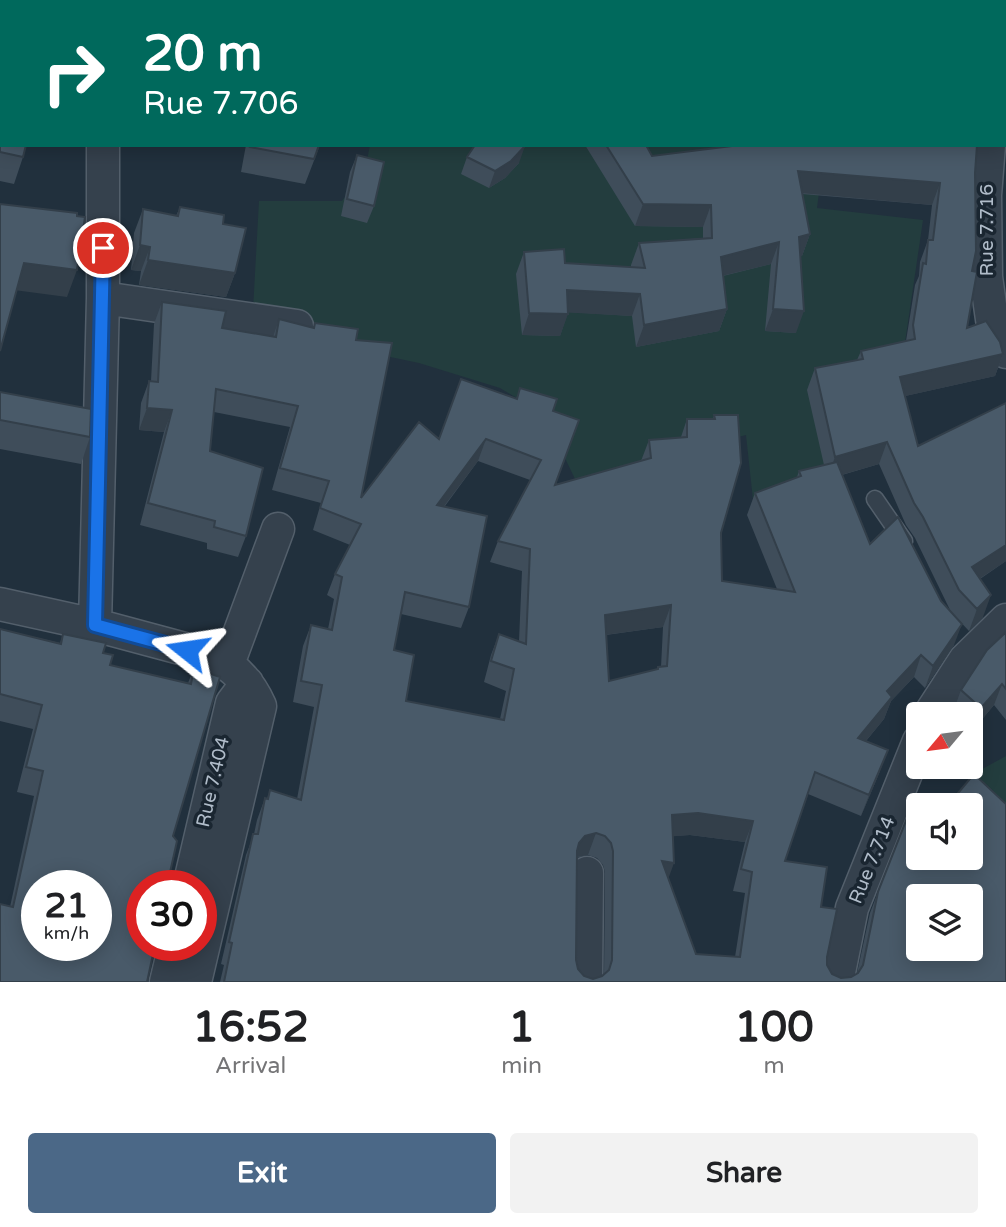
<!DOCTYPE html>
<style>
body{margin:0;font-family:"Varela Round",sans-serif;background:#f2f2f2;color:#202124;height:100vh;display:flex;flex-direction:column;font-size:26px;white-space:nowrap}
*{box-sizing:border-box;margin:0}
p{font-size:23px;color:#757577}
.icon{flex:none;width:38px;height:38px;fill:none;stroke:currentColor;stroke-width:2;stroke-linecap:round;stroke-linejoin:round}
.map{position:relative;height:982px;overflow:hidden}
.drawer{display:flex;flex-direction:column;background:#fff;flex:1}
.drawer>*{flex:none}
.banner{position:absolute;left:0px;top:0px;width:1006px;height:147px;box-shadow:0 4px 18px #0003;background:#00695c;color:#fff;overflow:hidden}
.needle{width:46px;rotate:241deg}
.controls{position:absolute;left:906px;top:702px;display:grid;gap:14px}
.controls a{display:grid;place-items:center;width:77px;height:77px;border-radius:7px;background:#fff;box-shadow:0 4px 18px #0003;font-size:35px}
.speed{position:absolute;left:21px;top:870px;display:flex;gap:14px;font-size:35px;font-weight:700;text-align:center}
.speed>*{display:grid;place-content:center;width:91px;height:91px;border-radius:50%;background:#fff;box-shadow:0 4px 18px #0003;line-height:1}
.speed small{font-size:18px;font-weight:400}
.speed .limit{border:10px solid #d22;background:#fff;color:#111}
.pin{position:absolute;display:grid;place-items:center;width:60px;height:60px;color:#fff;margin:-30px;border:4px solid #fff;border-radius:50%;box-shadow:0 2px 7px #0007}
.me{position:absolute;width:77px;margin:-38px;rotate:285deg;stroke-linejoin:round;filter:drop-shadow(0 0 5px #0008)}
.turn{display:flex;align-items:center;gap:24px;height:147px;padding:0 28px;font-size:32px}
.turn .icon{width:91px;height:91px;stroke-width:2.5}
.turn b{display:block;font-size:49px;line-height:60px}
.eta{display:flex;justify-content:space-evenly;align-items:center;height:119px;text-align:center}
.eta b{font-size:42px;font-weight:700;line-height:49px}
.primary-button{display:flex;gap:14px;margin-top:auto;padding:14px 28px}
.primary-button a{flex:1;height:80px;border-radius:7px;background:#4b6887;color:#fff;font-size:28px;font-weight:700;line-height:80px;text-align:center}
.primary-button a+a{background:#f2f2f2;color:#202124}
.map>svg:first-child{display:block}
.green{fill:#233d3e}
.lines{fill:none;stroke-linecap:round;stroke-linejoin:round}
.service-casing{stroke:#535f6b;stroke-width:19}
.minor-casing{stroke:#535f6b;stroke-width:35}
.service{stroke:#35414d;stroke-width:16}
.minor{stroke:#35414d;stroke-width:32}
.wall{fill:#3f4d5a;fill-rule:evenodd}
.shaded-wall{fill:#333f4a}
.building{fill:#495a69;stroke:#333f4a;stroke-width:2;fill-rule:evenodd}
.route-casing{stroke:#114b97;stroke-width:18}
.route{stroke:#1a73e8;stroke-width:12}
.labels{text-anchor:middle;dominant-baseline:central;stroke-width:7;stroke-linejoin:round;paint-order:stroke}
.street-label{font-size:19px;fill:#b0bcc9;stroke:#1a2631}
</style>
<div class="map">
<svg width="1006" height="982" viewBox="0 0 1006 982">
<rect width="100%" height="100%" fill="#21303d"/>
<path class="green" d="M 403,0 L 1006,0 L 1006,83 L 1005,88 L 1004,2 L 403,2 Z
M 370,145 L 906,145 L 824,154 L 817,208 L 923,220 L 902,363 L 828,481 L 754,509 L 746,435 L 575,479 L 544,414 L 500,388 L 419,363 L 252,328 L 259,201 L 342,201 L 365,170 Z
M 1006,756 L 1006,819 L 973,774 Z"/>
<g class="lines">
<defs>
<path id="service" d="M 875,499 L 904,541"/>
<path id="minor" d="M 131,2 L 132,0
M 1004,97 L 1006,93
M 989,145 L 985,195 L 986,277 L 994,333 L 1006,352
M 103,298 L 297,326
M 0,604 L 95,625 L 214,657 C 236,667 250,684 260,706 L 195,982
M 95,625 L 103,298 L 103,145
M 228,664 L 278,529
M 930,714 L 965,660 L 1006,620
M 189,886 L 232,703 L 247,683
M 166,982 L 175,945
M 586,982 L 587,873
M 837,982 L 852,908 L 919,741"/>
</defs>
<use href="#service" class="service-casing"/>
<use href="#minor" class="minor-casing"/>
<use href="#service" class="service"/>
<use href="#minor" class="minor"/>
</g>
<path class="wall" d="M 0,0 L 2,2 L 23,157 L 14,184 L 0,181 Z
M 189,0 L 436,0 L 435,2 L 189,2 Z
M 542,0 L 619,0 L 620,2 L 544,2 Z
M 246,145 L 320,145 L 305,184 L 241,172 Z
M 585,145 L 646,145 L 652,156 L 734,146 L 734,145 L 977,145 L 975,173 L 972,271 L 967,328 L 1003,354 L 995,376 L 905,396 L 918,446 L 1006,561 L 980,579 L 983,617 L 969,631 L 954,615 L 954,645 L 925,688 L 914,677 L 891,701 L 884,719 L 866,741 L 880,771 L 861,816 L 808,794 L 785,861 L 821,907 L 827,965 L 832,974 L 841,978 L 851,977 L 857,973 L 870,913 L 878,892 L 1006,982 L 220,982 L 224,965 L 221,964 L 246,855 L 254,834 L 257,820 L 265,798 L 267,799 L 270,790 L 297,799 L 314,707 L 293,702 L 303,646 L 311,625 L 328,629 L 334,599 L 327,595 L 335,574 L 350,545 L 313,530 L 321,503 L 272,490 L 290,427 L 214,412 L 210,451 L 246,536 L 238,557 L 207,549 L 207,543 L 140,525 L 164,432 L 139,430 L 141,403 L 149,381 L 151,381 L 154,324 L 162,302 L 222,328 L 273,337 L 279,319 L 313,328 L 315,323 L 356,340 L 361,498 L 439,438 L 553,411 L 555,485 L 641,461 L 649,440 L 681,437 L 687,419 L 713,419 L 714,415 L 721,533 L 722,581 L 777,589 L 747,515 L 755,493 L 797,477 L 799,471 L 824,465 L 807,390 L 815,368 L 857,360 L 861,351 L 906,341 L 915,285 L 919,276 L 920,262 L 928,240 L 932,205 L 802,194 L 810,234 L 802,256 L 800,256 L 796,333 L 765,331 L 771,264 L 723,276 L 727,309 L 719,331 L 636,347 L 632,316 L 568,312 L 560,336 L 522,335 L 516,274 L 524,252 L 565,263 L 631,267 L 631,265 L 639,243 L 703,238 L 703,227 L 635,226 ZM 478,461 L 530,480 L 498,541 L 490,562 L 522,571 L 519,641 L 499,634 L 491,655 L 484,682 L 506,691 L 500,719 L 406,701 L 394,650 L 401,614 L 461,628 L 469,607 L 445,506 ZM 879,464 L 906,525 L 915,538 L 951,612 L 941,601 L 870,544 L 842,475 ZM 663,627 L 661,667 L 658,667 L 658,669 L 609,681 L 606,635 ZM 690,835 L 745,842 L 733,891 L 745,893 L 735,957 L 696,954 L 668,878 L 673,836 ZM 588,855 L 597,858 L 603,865 L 605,872 L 604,975 L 602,976 L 593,979 L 584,976 L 578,969 L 576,960 L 576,858 Z
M 357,155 L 374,206 L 367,223 L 341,216 L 350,172 Z
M 467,157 L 519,163 L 505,178 L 489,188 L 461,174 Z
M 180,207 L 223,224 L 235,273 L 226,297 L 139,285 L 141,271 L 131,270 L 134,233 L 143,209 L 176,216 Z
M 0,392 L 90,437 L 81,464 L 0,449 Z
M 0,629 L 60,643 L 63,634 L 103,653 L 110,665 L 188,683 L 194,668 L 142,945 L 10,907 L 34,796 L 17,792 L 33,729 L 0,721 Z
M 1006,632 L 1006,720 L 994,705 L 973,730 L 971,728 L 971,714 L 955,714 L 953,712 L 961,690 Z"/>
<path class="shaded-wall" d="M 525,146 L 519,163 L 505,178 L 489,188 L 495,171 Z
M 798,171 L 940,183 L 932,205 L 790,192 Z
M 643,204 L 711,205 L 703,227 L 635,226 Z
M 810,234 L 802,256 L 791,258 L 799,237 Z
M 779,242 L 771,264 L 713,278 L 721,257 Z
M 140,245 L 150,247 L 141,271 L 131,270 Z
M 148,260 L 235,273 L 226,297 L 139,285 Z
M 24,263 L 77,270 L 67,297 L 14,290 Z
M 567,290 L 640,294 L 632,316 L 559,312 Z
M 727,309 L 719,331 L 636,347 L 644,325 Z
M 773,309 L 804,311 L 796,333 L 765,331 Z
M 529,313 L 568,314 L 560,336 L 522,335 Z
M 1003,354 L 995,376 L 892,399 L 900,377 Z
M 147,408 L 172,410 L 164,432 L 139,430 Z
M 486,439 L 478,461 L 429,526 L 437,505 Z
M 887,442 L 879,464 L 827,479 L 835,457 Z
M 1006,545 L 1006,561 L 964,589 L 972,567 Z
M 991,595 L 983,617 L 969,631 L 977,609 Z
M 671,605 L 663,627 L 597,636 L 605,615 Z
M 962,624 L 954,645 L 925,688 L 933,666 Z
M 921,655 L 914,677 L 891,701 L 884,719 L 850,760 L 858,738 L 887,691 Z
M 1002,684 L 994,705 L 973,730 L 981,708 Z
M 888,750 L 880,771 L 861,816 L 869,795 Z
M 698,813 L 753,821 L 745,842 L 690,835 L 664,837 L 672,815 Z
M 596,833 L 588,855 L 577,857 L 571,864 L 579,843 L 585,836 Z
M 662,861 L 674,863 L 666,885 Z"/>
<path class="building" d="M 0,0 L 96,0 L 102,2 L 2,2 L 2,145 L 26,145 L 23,157 L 0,152 Z
M 241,0 L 357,0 L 356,2 L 246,2 Z
M 369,0 L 436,0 L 435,2 L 374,2 Z
M 566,0 L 619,0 L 620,2 L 567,2 Z
M 623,0 L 696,0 L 694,2 L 621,2 Z
M 973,0 L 998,0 L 998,2 L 973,2 Z
M 251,145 L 319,145 L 314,159 L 250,147 Z
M 475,145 L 523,145 L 525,146 L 511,161 L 495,171 L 467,157 Z
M 606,145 L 646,145 L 652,156 L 740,145 L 977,145 L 975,173 L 976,251 L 972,271 L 977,272 L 967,328 L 986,321 L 1000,342 L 1003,354 L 900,377 L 918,446 L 1006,403 L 1006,545 L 972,567 L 991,595 L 977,609 L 959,590 L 923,517 L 914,503 L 887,442 L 835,457 L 815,368 L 863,359 L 861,351 L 915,339 L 913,325 L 923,263 L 926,264 L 928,240 L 933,240 L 940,183 L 798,171 L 810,234 L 799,237 L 804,311 L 773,309 L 779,242 L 721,257 L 727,309 L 644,325 L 640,294 L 567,290 L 568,314 L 529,313 L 524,252 L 564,249 L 565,263 L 645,268 L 639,243 L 712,238 L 711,205 L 643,204 Z
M 357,155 L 384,162 L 374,206 L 347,199 Z
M 0,204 L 77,213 L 77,216 L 85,217 L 77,270 L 24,263 L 0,351 Z
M 180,207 L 224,215 L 223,224 L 246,228 L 235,273 L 148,260 L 150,247 L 140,245 L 143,209 L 178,216 Z
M 162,302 L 226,311 L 222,328 L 276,337 L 279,319 L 314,328 L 315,323 L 358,329 L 356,340 L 392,343 L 361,498 L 419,422 L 439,439 L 461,379 L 517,399 L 520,388 L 557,399 L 553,411 L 579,420 L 555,485 L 651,458 L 649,440 L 687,437 L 687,419 L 715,419 L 714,415 L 738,415 L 741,463 L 721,533 L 722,581 L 795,592 L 755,493 L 801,476 L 799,471 L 837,462 L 870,544 L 898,517 L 941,601 L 962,624 L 933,666 L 921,655 L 887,691 L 892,697 L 858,738 L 888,750 L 869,795 L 815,772 L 785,861 L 827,867 L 821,907 L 837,909 L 827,957 L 827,965 L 832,974 L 841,978 L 851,977 L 858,973 L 863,965 L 878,892 L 913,803 L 919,806 L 919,858 L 971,858 L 971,805 L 948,805 L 974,774 L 1006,804 L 1006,982 L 224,982 L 232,943 L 229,942 L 253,834 L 258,834 L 265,798 L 268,799 L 270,790 L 301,800 L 322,685 L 301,681 L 311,625 L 332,630 L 342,577 L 335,574 L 361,524 L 320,508 L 329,481 L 280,468 L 298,406 L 216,389 L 210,451 L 263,468 L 246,536 L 214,527 L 215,521 L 148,503 L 172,410 L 147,408 L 149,381 L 158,382 ZM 486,439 L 541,460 L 498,541 L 530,549 L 526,644 L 499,634 L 491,661 L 514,669 L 504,720 L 406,701 L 414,655 L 394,650 L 405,592 L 469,607 L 487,516 L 437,505 ZM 671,605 L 667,666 L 658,667 L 658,669 L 609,681 L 605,615 ZM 698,813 L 753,821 L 741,869 L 752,872 L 740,957 L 696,954 L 662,861 L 674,863 L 672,815 ZM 596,833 L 605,836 L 611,843 L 613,851 L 612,960 L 609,970 L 602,976 L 593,979 L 584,976 L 578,969 L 576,960 L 577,851 L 579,843 L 585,836 ZM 919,896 L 971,896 L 971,948 L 919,948 Z
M 0,392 L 91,409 L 90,437 L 0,420 Z
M 0,629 L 61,644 L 63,634 L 106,643 L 103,653 L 113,655 L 110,665 L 191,684 L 194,668 L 220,677 L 173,836 L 177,841 L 167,886 L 142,886 L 142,945 L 155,945 L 147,982 L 0,982 L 0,904 L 13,907 L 43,771 L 26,767 L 42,705 L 0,694 ZM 37,886 L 96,886 L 96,945 L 37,945 Z
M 1006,632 L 1006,689 L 1002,684 L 981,708 L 961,690 L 987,650 Z"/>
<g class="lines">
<defs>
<path id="route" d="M 103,248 L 95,625 L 187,650"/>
</defs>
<use href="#route" class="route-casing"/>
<use href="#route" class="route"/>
</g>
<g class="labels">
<g class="street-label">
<text transform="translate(987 230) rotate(-90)">Rue 7.716</text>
<text transform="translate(213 782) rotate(-77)">Rue 7.404</text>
<text transform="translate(872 860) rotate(-68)">Rue 7.714</text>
</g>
</g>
</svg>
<div class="controls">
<a><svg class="needle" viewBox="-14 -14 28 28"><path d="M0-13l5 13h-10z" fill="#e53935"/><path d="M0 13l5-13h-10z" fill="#757577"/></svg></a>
<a><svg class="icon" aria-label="sound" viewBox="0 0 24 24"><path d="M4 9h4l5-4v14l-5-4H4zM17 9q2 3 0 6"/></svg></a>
<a><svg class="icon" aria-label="layers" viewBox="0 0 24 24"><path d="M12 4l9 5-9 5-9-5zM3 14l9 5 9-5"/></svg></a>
</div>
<div class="speed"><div>21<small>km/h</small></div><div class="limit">30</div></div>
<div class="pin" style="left:103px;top:248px;background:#d93025"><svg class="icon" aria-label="arrive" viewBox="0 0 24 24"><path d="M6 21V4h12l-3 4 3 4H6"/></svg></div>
<svg class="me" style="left:187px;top:650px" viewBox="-20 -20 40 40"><path d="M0-17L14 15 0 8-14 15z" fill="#1a73e8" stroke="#fff" stroke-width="4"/></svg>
<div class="banner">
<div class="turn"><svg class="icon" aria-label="right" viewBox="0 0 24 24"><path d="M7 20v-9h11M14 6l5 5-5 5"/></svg><div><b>20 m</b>Rue 7.706</div></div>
</div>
</div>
<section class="drawer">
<div class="eta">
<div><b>16:52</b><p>Arrival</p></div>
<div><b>1</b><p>min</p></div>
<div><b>100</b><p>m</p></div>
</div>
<div class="primary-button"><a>Exit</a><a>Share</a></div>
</section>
